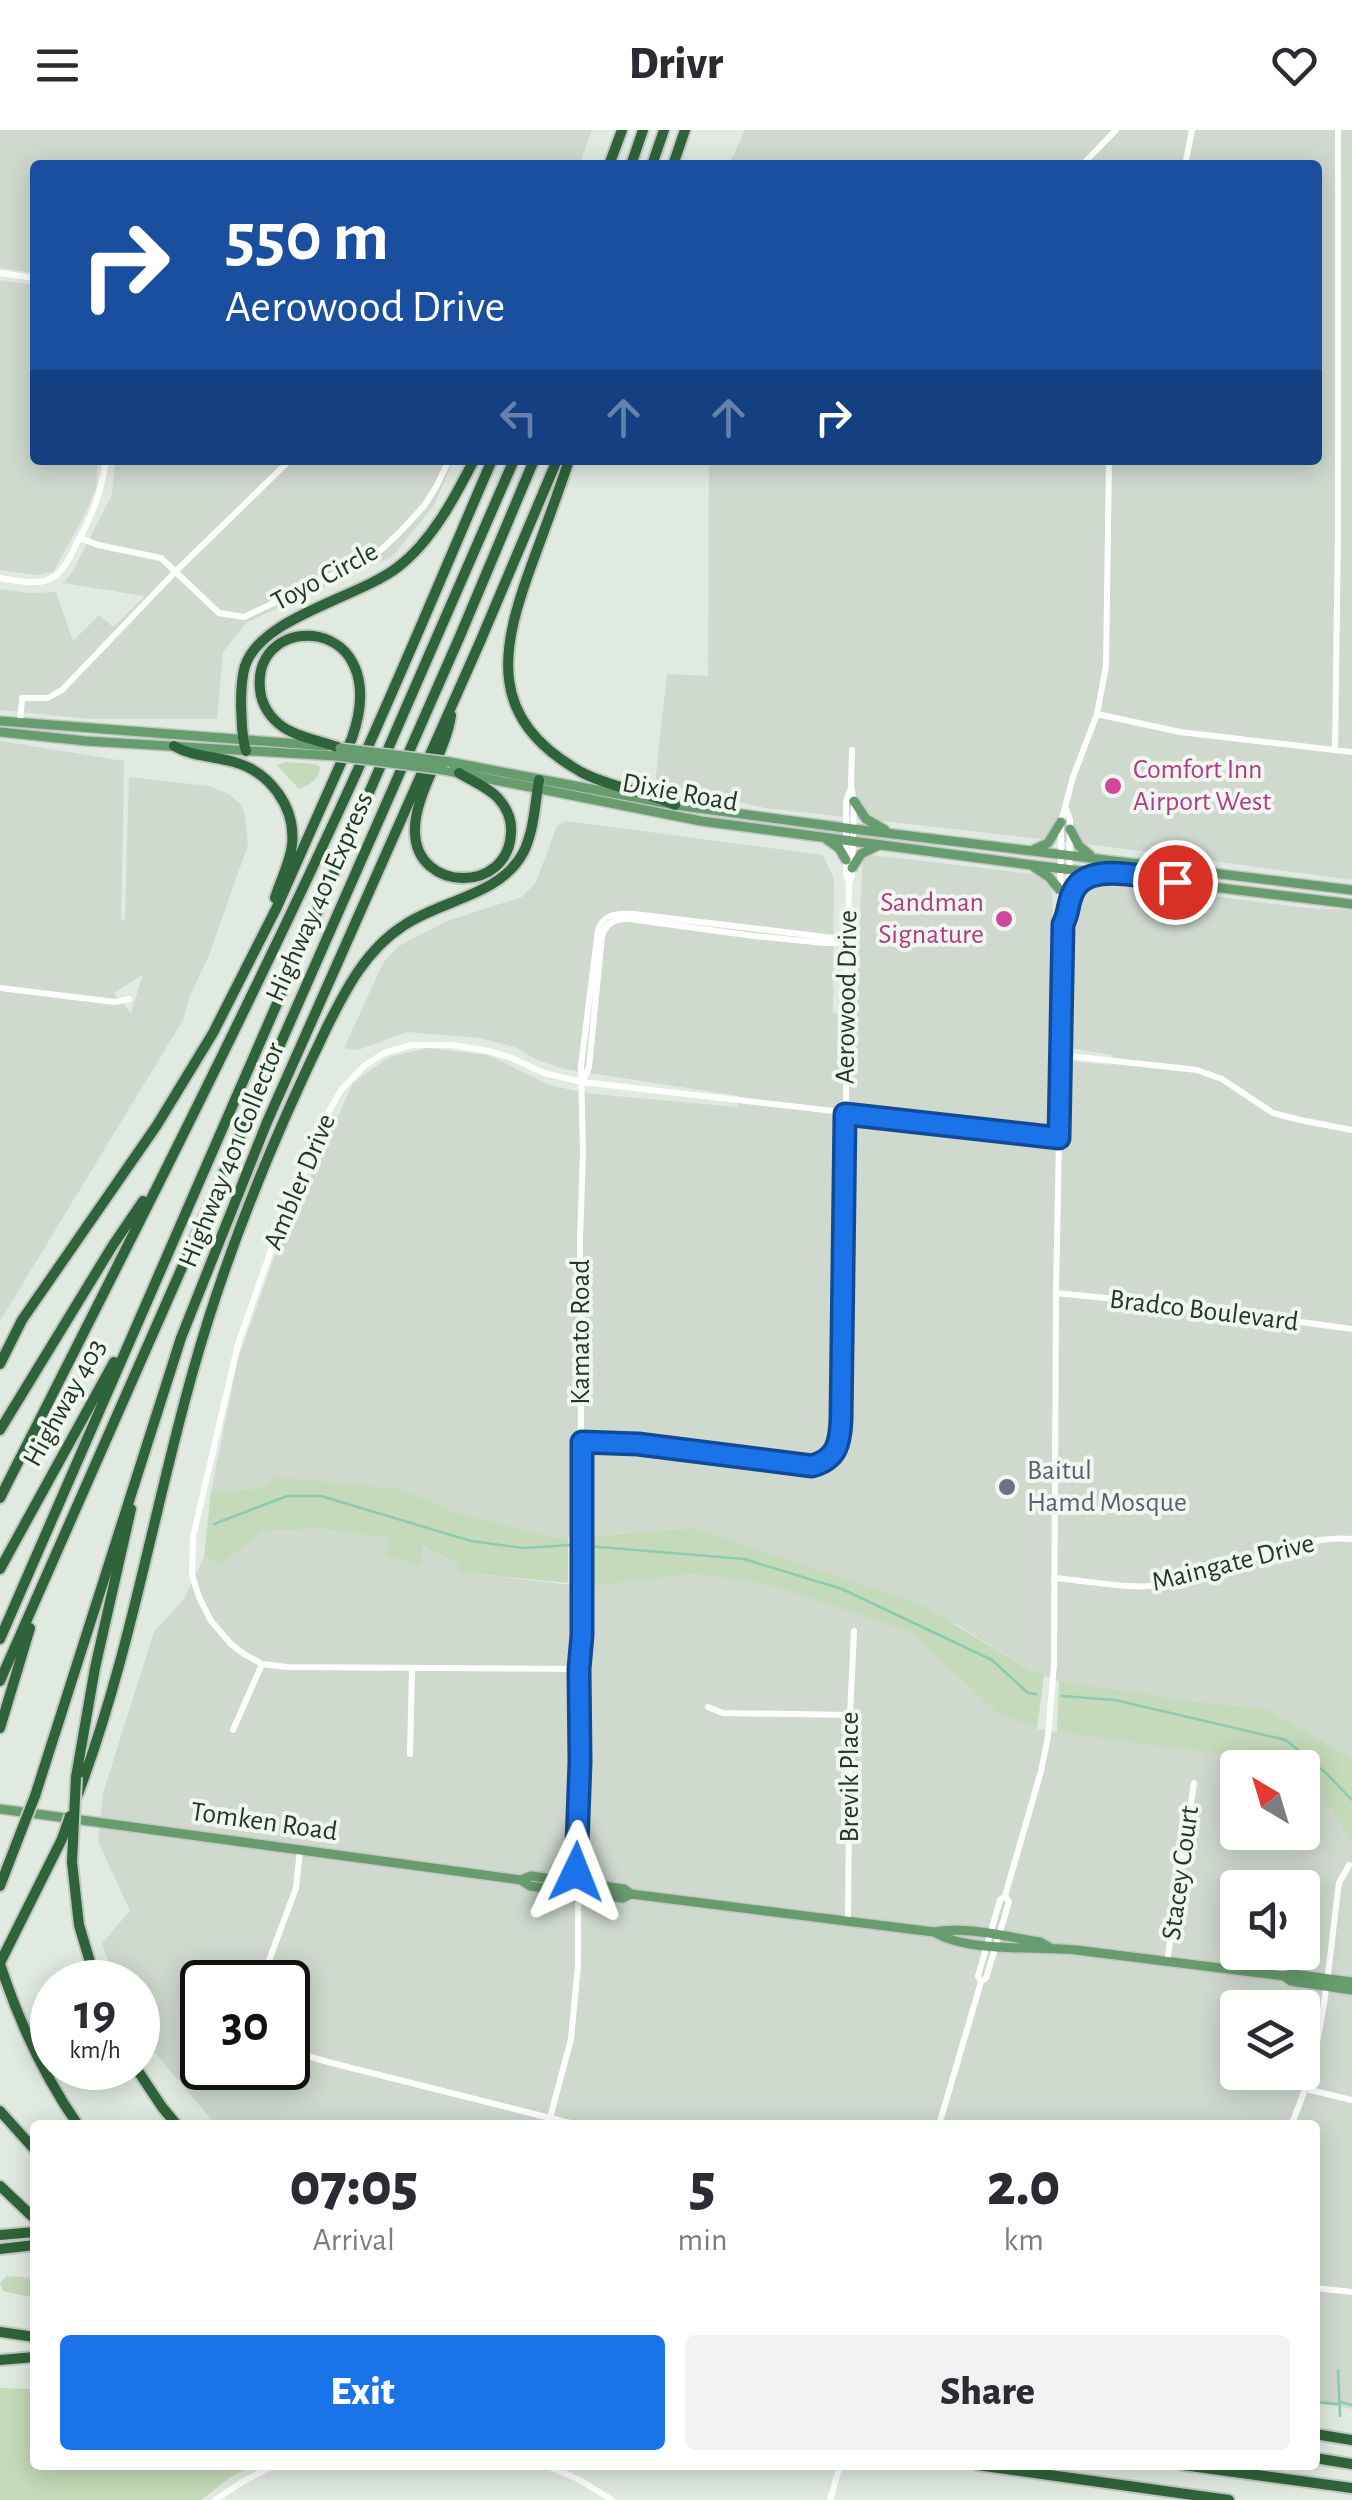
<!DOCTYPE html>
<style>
body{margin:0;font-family:"Alegreya Sans",sans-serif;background:#f2f2f3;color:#2b2b33;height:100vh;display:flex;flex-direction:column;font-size:38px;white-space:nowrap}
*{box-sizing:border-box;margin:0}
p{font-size:32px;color:#7c7c81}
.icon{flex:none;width:55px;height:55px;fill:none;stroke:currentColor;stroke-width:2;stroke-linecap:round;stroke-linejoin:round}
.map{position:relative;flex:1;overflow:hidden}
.sheet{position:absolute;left:30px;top:1990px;width:1290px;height:350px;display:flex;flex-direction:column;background:#fff;border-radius:10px;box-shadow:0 5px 25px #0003}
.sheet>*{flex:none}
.guide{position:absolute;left:30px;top:30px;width:1292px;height:305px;border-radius:10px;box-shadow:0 5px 25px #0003;background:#1a4fa0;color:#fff;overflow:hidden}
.needle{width:65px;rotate:322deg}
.buttons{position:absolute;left:1220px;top:1620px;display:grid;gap:20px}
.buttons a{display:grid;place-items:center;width:100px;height:100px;border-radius:10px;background:#fff;box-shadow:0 5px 25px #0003;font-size:50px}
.speed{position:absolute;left:30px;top:1830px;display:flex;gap:20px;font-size:50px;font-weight:700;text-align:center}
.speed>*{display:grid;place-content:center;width:130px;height:130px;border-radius:50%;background:#fff;box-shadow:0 5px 25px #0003;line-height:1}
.speed small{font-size:25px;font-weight:400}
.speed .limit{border:5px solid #111;border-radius:15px;background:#fff;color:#111}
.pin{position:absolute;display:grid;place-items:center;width:85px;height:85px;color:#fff;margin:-42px;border:5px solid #fff;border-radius:50%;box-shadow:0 2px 10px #0007}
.me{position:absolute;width:110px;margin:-55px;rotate:2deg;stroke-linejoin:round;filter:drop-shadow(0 0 8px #0008)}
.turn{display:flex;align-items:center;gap:35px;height:210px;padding:0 30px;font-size:45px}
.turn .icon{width:130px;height:130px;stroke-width:2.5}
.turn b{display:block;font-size:70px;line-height:85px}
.lanes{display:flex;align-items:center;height:95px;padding:0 30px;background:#0003;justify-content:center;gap:50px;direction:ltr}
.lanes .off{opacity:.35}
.eta{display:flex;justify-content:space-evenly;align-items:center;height:170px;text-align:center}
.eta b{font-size:60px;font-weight:800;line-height:70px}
.button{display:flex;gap:20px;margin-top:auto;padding:20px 30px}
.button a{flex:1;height:115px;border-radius:10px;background:#1a73e8;color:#fff;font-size:40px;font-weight:800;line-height:115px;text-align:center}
.button a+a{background:#f2f2f3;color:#2b2b33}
header{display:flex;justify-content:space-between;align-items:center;height:130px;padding:0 30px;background:#fff;font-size:45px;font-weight:800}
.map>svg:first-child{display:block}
.built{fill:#cfd9ce;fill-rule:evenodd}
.green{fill:#c4dab9}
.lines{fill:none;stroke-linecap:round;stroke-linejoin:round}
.stream{stroke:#8accaf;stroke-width:2.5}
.major-casing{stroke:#c1c8c2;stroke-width:12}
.highway-casing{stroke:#c1c8c2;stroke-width:14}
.minor{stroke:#fff;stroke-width:6}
.major{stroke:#679d6e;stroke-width:9}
.highway{stroke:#2f6339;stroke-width:10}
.major-bridge-casing{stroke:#c1c8c2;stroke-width:12;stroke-linecap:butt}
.highway-bridge-casing{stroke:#c1c8c2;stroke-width:14;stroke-linecap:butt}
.major-bridge{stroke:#679d6e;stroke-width:9}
.highway-bridge{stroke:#2f6339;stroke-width:10}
.route-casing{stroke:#114b97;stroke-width:25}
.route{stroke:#1a73e8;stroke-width:18}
.hotel-dot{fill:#d1479c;stroke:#f0f7f0;stroke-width:4}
.worship-dot{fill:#6b7280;stroke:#f0f7f0;stroke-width:4}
.labels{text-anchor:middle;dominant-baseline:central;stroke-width:8;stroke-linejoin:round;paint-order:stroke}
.street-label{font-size:28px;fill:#223925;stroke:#f0f7f0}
.hotel-label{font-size:28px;fill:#b23c85;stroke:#f0f7f0;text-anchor:start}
.worship-label{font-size:28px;fill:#5b616d;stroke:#f0f7f0;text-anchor:start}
</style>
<header><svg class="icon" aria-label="menu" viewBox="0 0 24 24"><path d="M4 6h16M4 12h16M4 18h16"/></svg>Drivr<svg class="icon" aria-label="heart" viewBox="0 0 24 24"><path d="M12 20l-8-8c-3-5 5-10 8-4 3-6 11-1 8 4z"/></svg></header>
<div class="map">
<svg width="1352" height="2370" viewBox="0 0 1352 2370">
<rect width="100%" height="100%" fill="#e0eae0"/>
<path class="built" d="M 0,0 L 592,0 L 579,35 L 35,35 L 35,143 L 0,138 Z
M 745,0 L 1352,0 L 1352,750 L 1095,715 L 765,678 L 655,653 L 667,544 L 708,546 L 709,330 L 1318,330 L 1318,35 L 729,35 Z
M 0,150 L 35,155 L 35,330 L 98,330 L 96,358 L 87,380 L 54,441 L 37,445 L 0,440 Z
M 115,330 L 454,330 L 434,375 L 393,426 L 247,492 L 223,522 L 217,589 L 91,589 L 0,580 L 0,459 L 30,463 L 56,462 L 73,511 L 99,485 L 113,497 L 145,466 L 63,453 L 73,441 L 112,365 Z
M 0,611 L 124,631 L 121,790 L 125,789 L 129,647 L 209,656 L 229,664 L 241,675 L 245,685 L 248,715 L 209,825 L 189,868 L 183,890 L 0,1191 ZM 143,844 L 131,883 L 114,863 Z
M 566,691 L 823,725 L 834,749 L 833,883 L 855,885 L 863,724 L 1041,745 L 1052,758 L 1055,849 L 1053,928 L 1077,932 L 1110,935 L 1112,925 L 1070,918 L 1075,768 L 1076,763 L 1085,754 L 1113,753 L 1305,778 L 1352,780 L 1352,1631 L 1348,1626 L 1267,1579 L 1191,1571 L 1059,1551 L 1031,1541 L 956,1494 L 694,1398 L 556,1408 L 455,1382 L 400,1359 L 263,1358 L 211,1362 L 238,1229 L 274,1128 L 353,953 L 389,927 L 428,918 L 488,925 L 552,956 L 593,964 L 737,977 L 739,966 L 564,939 L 537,930 L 515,917 L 480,908 L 407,902 L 358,920 L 344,918 L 383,833 L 399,816 L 447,791 L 522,767 L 536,752 L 557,696 Z
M 322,1399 L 388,1408 L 388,1427 L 421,1434 L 421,1416 L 457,1433 L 460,1442 L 588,1457 L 692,1444 L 769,1455 L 911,1502 L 996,1582 L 1037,1599 L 1281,1633 L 1287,1637 L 1238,1638 L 1238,1702 L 1302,1702 L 1303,1648 L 1319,1660 L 1352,1713 L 1352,2279 L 1315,2273 L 1315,1995 L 219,1995 L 212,1990 L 155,1923 L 138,1895 L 138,1852 L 115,1852 L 102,1813 L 130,1781 L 98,1711 L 103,1663 L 154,1502 L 184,1469 L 204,1427 L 221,1434 L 264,1401 ZM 1238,1758 L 1302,1758 L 1302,1822 L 1238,1822 ZM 202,1852 L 288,1852 L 288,1938 L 202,1938 ZM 1238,1878 L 1302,1878 L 1302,1942 L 1238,1942 Z"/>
<path class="green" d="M 285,632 L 315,634 L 320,637 C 319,649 310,655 299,659 L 277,635 Z
M 275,1347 L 400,1359 L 455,1382 L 556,1408 L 568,1407 L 568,1453 L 459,1442 L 457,1433 L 422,1416 L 421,1435 L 388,1427 L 387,1408 L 322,1399 L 264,1401 L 221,1434 L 204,1427 L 211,1362 L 262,1358 Z
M 694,1398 L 924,1476 L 1031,1541 L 1044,1545 L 1037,1599 L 996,1582 L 911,1502 L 769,1455 L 692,1444 L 588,1457 L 588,1406 Z
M 1059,1551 L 1191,1571 L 1267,1579 L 1348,1626 L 1352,1631 L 1352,1713 L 1319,1660 L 1303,1648 L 1302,1638 L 1287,1637 L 1281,1633 L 1057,1602 Z
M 7,2146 L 35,2148 L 35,2168 L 3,2161 L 0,2153 Z
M 0,2258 L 35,2259 L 35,2335 L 254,2335 L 232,2346 L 201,2370 L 0,2370 Z"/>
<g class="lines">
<path class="stream" d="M 214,1394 L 287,1366 L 321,1366 L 471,1411 L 523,1418 L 571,1415
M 587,1416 L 744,1429 L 842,1459 L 992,1530 L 1028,1563 L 1036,1564
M 1062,1566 L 1115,1570 L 1286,1610 L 1326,1643 L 1352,1670
M 1338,2240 L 1340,2286
M 1315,2272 L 1338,2274
M 1339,2272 L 1352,2275"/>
<defs>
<path id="major" d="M 0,591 L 326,616
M 0,602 L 86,611 L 336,626
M 450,632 L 675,675 L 853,699 L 1352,760
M 444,640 L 701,691 L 1032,735 L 1352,774
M 854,671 L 866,689 L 885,700
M 1070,699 L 1079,716 L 1090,725
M 825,708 L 839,718 L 846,730
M 1033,720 L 1048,713 L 1061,692
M 1034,737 L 1049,747 L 1060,760
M 852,738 L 861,724 L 879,715
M 1069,770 L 1079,752 L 1096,743
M 0,1679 L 521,1750 L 531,1746 L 624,1759 L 631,1764 L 934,1802 C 967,1796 1007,1807 1040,1812 L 1049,1817
M 521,1750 L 530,1756 L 623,1768 L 631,1764
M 934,1802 C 969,1823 1035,1816 1076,1820 L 1284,1846 L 1293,1844 L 1352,1852
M 1284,1846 L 1291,1851 L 1352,1860"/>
<path id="highway" d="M 609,35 L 622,0
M 631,35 L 643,0
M 652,35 L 664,0
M 673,35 L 685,0
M 569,330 C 558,364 545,398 533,431 C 500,520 486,588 581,642 C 611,658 645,661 675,675
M 451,585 C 446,623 413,666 415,703 C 417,762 508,764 511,703 C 512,690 507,678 498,668 C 488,657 472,651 459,643
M 174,616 C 193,627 214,626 234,632 C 270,642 296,677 292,715 C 290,733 280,751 275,768
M 246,621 C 241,606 242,591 241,575 C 241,562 241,549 245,536 C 261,487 358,468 398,437 C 432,411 455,367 474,330
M 0,1234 L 22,1190 L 157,995 L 213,903 L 277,777 L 352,608 C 395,484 252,479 260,559 C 261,574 270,588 283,597 C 299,608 322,611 340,618
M 0,1300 L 113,1115 L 143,1071
M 0,1368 C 115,1141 231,914 338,683 C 392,567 441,448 492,330
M 0,1439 L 114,1232
M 0,1509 L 514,330
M 0,1551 L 460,506 L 534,330
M 0,1598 L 30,1498
M 76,1647 L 95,1538 L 131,1379
M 78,1664 C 130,1526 153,1382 193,1241 C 226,1123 273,1008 327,897 C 346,859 366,820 403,796 C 440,770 500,766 523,723 C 534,702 535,673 539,650
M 35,1666 L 181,1208 L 267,992 L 480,512 L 557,330
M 72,1732 L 79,1795 L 96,1852
M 0,1756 L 22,1699
M 0,1833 L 62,1709
M 0,1834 C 19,1892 43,1945 78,1995
M 136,1938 L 162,1977 L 177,1995
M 0,1981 L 35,2020
M 0,2056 L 35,2089
M 0,2105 L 35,2102
M 0,2119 L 35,2115
M 0,2202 L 35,2207
M 0,2230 L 35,2227
M 1315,2304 L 1352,2310
M 1315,2328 L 1352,2334
M 977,2335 L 1229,2370
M 1183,2335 L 1352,2358"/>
</defs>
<use href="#major" class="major-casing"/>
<use href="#highway" class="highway-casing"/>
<path class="minor" d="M 1082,35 L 1116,0
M 1185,35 L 1192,0
M 0,143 L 35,148
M 80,408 L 98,415 L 161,428 L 219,483 L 244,487 L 363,431 L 382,419 L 401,401 L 424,376 L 436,357 L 449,330
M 0,448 C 18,451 39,457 55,446 C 66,438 71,424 77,413 C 93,383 101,364 106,330
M 1097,584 L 1180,602 L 1352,622
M 20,593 L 22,568 L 48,568 L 62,560 L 176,441 L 290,330
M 1335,620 L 1338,401 L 1338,0
M 849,753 L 846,745 L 846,671 L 851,658
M 1064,793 L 1069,784 L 1070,690 L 1066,678
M 0,858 L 115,872 L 129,869
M 1060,925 L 1197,940 L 1222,949 L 1273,983 L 1300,990 L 1352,1000
M 583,951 L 589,937 L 602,806 C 606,793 615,788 629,789 L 754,806 L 825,813 L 848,813
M 1056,1163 L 1175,1175 L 1352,1199
M 582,1312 L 638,1314 L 812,1335 C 851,1326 842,1275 842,1243 L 849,753 L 852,745 L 854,671 L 851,657 L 852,620
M 1054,1448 C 1093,1451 1131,1461 1170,1454 C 1227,1444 1297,1403 1352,1409
M 579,1539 L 287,1537 L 262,1534 L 244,1524 L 231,1514 L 211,1491 L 199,1467 L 192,1445 L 193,1407 L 238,1214 L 275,1109 L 313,1022 L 329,981 L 341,960 L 364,936 L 384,923 L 412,915 L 453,915 L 488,921 L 509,927 L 544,943 L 582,952 L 1059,1007
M 708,1577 L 723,1583 L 850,1585
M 233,1600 L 262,1534
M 410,1624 L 412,1538
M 848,1791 L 850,1585 L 854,1501
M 1167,1832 L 1194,1653
M 261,1852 L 296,1758 L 300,1720
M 981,1852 L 978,1846 L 1000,1770 L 1005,1766 L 1041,1641 L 1048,1607 L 1054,1534 L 1056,1163 L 1063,803 L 1060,786 L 1061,692 L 1073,647 L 1097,584 L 1106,536 L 1109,330
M 288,1917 L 300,1924 L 332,1933 L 578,1995
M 1306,1959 L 1352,1970
M 550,1988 L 571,1909 L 578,1835 L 579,1539 L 582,1505 L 580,1109 L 583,1023 L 581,936 L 598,800 C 604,783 618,783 634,784 L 842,809 L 850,813
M 939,1995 L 981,1852 L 986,1848 L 1009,1772 L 1005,1766
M 1291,1995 C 1325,1920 1328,1833 1339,1753 L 1349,1735
M 1315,2158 L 1352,2162
M 545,2335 L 580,2350 L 612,2370
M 215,2370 L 242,2352 L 274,2335
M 830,2370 L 840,2335"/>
<use href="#major" class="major"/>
<use href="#highway" class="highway"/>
<defs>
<path id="major-bridge" d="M 340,618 L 450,632
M 336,626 L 444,640"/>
<path id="highway-bridge" d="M 22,1699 L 35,1666
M 62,1709 L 70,1686
M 72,1732 L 76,1647"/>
</defs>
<use href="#major-bridge" class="major-bridge-casing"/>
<use href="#highway-bridge" class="highway-bridge-casing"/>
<use href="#major-bridge" class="major-bridge"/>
<use href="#highway-bridge" class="highway-bridge"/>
</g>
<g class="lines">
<defs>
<path id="route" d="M 576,1742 L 580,1632 L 579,1539 L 582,1505 L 582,1312 L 638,1314 L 812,1336 C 837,1329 840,1313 841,1290 L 845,984 L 1059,1008 L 1063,794 C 1070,782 1067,769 1076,757 C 1093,732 1149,748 1175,752"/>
</defs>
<use href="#route" class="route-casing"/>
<use href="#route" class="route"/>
</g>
<g class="hotel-dot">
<circle cx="1113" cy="656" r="10"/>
<circle cx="1004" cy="789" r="10"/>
</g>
<circle class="worship-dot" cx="1007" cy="1357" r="10"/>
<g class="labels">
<g class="street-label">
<text transform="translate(325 447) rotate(-28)">Toyo Circle</text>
<text transform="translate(680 663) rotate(10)">Dixie Road</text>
<text transform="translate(320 767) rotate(-66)">Highway 401 Express</text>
<text transform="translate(847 867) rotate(-89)">Aerowood Drive</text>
<text transform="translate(232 1025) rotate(-68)">Highway 401 Collector</text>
<text transform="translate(300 1052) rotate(-67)">Ambler Drive</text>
<text transform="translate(1204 1181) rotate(7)">Bradco Boulevard</text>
<text transform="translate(581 1202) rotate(-90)">Kamato Road</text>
<text transform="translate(65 1273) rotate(-61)">Highway 403</text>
<text transform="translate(1233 1433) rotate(-14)">Maingate Drive</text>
<text transform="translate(850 1647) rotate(-90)">Brevik Place</text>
<text transform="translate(264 1692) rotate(8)">Tomken Road</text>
<text transform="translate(1181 1743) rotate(-82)">Stacey Court</text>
</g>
<g class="hotel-label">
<text x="1133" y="640">Comfort Inn<tspan x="1133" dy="32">Airport West</tspan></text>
<text x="984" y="773" text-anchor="end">Sandman<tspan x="984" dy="32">Signature</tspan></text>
</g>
<g class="worship-label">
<text x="1027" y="1341">Baitul<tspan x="1027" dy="32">Hamd Mosque</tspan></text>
</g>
</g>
</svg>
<div class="buttons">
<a><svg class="needle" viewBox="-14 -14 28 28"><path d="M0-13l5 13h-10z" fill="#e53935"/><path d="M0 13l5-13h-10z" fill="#7c7c81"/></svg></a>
<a><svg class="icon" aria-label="sound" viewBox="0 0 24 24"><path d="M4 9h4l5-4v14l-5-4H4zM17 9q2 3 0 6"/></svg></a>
<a><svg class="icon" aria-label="layers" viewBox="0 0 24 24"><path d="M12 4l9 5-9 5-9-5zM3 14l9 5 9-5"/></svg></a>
</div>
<div class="speed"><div>19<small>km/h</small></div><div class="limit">30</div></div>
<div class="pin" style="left:1175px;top:752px;background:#d93025"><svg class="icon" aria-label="arrive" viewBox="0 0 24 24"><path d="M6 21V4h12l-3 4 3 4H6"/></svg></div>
<svg class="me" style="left:576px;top:1742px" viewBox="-20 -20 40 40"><path d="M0-17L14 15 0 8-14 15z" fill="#1a73e8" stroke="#fff" stroke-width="4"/></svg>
<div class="guide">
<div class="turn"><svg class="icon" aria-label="right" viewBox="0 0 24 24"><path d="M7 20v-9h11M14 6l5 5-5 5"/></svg><div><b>550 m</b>Aerowood Drive</div></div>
<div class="lanes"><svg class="icon off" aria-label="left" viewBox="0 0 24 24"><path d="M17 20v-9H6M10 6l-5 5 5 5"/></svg><svg class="icon off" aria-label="ahead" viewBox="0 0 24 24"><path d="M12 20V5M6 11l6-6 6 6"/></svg><svg class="icon off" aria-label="ahead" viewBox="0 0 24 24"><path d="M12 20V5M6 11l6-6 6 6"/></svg><svg class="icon" aria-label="right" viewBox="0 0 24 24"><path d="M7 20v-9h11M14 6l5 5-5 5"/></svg></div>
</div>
<section class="sheet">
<div class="eta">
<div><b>07:05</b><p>Arrival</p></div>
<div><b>5</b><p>min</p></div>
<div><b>2.0</b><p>km</p></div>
</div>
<div class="button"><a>Exit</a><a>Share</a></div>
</section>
</div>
